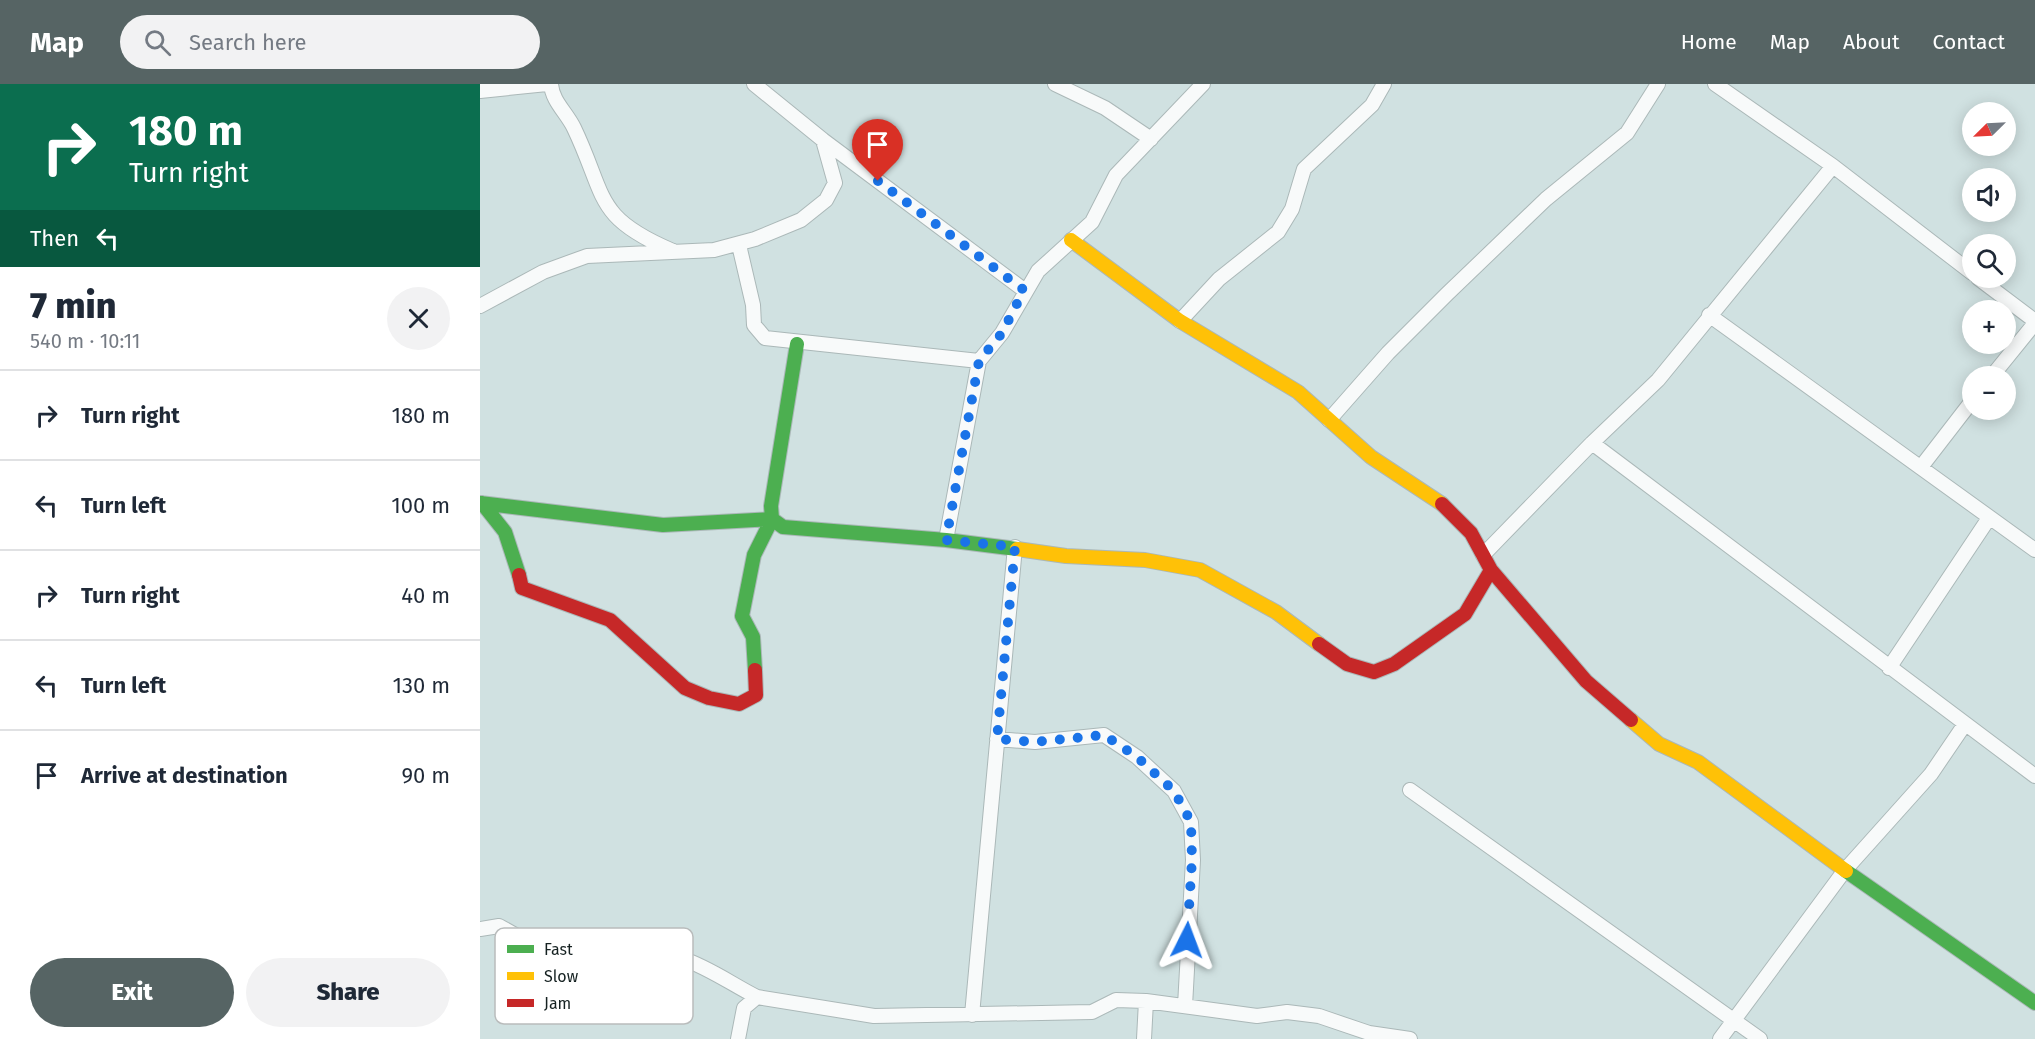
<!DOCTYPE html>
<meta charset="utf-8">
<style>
body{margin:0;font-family:"Fira Sans",sans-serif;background:#f2f2f3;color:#1f2937;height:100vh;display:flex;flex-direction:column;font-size:22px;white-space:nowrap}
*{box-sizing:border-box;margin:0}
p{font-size:20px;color:#747a83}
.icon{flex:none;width:33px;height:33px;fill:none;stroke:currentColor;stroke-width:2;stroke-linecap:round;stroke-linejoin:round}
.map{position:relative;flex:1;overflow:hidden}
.drawer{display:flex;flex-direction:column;background:#fff;width:480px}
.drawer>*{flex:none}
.guide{background:#0b6e4f;color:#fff;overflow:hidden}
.needle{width:39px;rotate:246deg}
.fabs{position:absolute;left:1482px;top:18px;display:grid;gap:12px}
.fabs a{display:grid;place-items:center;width:54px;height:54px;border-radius:50%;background:#fff;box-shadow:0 3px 15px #0003;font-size:30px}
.pin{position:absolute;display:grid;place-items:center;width:51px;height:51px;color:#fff;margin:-62px -26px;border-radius:50% 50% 50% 0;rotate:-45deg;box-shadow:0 0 6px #0007}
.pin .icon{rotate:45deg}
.me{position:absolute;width:66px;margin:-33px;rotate:3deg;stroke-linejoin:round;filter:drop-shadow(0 0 4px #0008)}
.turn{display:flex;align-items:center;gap:21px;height:126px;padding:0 30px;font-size:27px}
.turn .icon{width:78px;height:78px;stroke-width:2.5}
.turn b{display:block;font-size:42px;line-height:51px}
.then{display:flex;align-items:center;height:57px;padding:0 30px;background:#0003;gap:12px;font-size:22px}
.round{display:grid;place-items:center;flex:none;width:63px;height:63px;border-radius:32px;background:#f2f2f3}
.head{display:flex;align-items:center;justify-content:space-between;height:102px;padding:0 30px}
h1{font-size:36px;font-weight:800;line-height:45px}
.cta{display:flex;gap:12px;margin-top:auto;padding:12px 30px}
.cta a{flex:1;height:69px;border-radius:36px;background:#566464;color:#fff;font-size:24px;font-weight:800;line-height:69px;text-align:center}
.cta a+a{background:#f2f2f3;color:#1f2937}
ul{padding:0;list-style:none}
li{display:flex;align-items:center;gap:18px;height:90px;padding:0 30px;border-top:2px solid #e0e1e3}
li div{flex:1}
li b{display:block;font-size:22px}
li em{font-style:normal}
header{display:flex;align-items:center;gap:36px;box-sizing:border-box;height:84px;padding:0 30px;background:#566464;color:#fff}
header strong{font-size:28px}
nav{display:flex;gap:33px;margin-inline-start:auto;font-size:21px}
.search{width:420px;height:54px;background:#f2f2f3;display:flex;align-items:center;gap:15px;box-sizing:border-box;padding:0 21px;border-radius:33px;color:#747a83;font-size:22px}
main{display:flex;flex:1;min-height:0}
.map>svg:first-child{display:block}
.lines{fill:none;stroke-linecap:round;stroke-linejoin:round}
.street-casing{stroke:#abb8b8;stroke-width:16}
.fast-casing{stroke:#abb8b8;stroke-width:16}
.slow-casing{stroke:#abb8b8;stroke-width:16}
.jam-casing{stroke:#abb8b8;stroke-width:16}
.street{stroke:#f8fafa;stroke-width:14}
.fast{stroke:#4caf50;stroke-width:14}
.slow{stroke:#ffc107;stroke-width:14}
.jam{stroke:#c62828;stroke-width:14}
.route{stroke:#1a73e8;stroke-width:10;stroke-dasharray:0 18}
.key{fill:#fff;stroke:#b9bcbc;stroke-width:1.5}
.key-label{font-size:16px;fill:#152121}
</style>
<header>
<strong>Map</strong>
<div class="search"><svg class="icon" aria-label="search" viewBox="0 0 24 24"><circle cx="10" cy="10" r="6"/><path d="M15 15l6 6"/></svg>Search here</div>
<nav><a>Home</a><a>Map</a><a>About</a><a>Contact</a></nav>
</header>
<main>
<section class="drawer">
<div class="guide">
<div class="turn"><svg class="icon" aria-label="right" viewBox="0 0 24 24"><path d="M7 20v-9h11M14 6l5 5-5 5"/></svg><div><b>180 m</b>Turn right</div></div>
<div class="then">Then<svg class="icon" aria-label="left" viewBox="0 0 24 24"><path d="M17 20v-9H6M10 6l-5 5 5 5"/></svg></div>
</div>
<div class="head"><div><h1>7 min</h1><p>540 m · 10:11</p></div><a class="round"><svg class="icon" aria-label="close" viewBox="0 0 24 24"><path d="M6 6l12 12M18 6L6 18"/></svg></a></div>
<ul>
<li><svg class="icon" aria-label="right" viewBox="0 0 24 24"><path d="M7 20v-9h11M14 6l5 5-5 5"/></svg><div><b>Turn right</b></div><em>180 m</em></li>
<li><svg class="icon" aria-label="left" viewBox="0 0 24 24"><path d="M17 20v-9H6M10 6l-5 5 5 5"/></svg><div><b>Turn left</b></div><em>100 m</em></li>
<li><svg class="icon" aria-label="right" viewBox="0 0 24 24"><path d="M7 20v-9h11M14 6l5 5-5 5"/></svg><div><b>Turn right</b></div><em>40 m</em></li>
<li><svg class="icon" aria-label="left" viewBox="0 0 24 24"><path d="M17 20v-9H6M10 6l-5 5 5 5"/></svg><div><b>Turn left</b></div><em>130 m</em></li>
<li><svg class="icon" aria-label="arrive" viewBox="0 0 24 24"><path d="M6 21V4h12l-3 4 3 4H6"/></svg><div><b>Arrive at destination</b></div><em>90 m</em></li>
</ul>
<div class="cta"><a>Exit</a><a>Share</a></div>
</section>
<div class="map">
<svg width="1555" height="955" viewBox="0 0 1555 955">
<rect width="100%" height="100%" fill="#d0e1e1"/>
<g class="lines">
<defs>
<path id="street" d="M 71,0 C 72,17 87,29 94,44 C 127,113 113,133 193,167
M 274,0 L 343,56 L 544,206
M 575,0 L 625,24 L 671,55
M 1235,0 L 1353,82
M 0,7 L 67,0
M 259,161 L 273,221 L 274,241 L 285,254 L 499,277
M 1498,194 L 1555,237
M 0,222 L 63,188 L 107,172 L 234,166 L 275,155 L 321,136 L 346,116 L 355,99 L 343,56
M 1229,231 L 1555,466
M 700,237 L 739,195 L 798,148 L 812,125 L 824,85 L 892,21 L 904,0
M 1512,292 L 1555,239
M 849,336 L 908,269 L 967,210 L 1066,115 L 1147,49 L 1178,0
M 1112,359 L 1555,692
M 1441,383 L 1492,317
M 466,456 L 499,277 L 522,249 L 558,187 L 612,138 L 636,91 L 723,0
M 1003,471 L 1112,359 L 1178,296 L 1353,82 L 1492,189
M 1409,584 L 1509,434
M 517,655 L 555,658 L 624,651 L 657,673 L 694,707 L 711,738 L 713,776 L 705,922
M 930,706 L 1280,955
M 0,845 L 19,842 C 56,862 77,878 121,877 C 148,876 176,867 203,875 C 228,883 253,901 277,913
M 492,931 L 535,463
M 258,955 L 264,924 L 277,913 L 394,932 L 612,928 L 636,916 L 666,917 L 777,932 L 807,928 L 839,932 L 889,949 L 930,955
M 664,955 L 666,917
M 1240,955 L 1365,786 L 1451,690 L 1485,640"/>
<path id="fast" d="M 317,260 L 291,422 L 292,435 L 303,443 L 466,456 L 537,465
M 0,419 L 183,441 L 292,435 L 274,471 L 262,532 L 273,553 L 275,586
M 2,419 L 25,448 L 39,491
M 1366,787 L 1555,919"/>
<path id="slow" d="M 591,156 L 700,237 L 818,308 L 891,373 L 962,420
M 537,465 L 586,472 L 665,476 L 720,486 L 796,528 L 839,560
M 1151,636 L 1179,660 L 1218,678 L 1366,787"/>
<path id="jam" d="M 962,420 L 991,449 L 1011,486 L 1106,597 L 1151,636
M 39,491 L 42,504 L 130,536 L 205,604 L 229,614 L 259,620 L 276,611 L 275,586
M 839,560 L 867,580 L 894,588 L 914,580 L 985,530 L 1011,486"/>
</defs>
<use href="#street" class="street-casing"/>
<use href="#fast" class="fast-casing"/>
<use href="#slow" class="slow-casing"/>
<use href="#jam" class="jam-casing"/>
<use href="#street" class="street"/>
<use href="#fast" class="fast"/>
<use href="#slow" class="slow"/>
<use href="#jam" class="jam"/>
</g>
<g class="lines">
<path class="route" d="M 398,97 L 544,206 L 522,249 L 499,277 L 466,456 L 535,463 L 517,655 L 555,658 L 624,651 L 657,673 L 694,707 L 711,738 L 712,776 L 707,856"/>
</g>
<rect x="15" y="844" width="198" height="96" rx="9" class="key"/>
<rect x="27" y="861" width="27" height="8" fill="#4caf50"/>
<rect x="27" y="888" width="27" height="8" fill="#ffc107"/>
<rect x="27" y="915" width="27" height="8" fill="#c62828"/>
<g class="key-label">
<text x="64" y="871">Fast</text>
<text x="64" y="898">Slow</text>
<text x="64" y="925">Jam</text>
</g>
</svg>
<div class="fabs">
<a><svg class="needle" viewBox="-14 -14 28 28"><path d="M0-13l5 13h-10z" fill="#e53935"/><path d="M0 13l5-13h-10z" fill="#747a83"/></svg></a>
<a><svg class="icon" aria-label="sound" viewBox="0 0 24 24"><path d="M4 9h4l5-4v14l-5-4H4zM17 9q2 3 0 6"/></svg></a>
<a><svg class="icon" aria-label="search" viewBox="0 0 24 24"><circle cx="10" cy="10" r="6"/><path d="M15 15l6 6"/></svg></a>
<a>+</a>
<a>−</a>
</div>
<div class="pin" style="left:398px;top:97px;background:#d93025"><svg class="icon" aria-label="arrive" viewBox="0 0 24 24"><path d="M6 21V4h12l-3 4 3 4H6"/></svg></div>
<svg class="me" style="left:707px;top:856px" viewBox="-20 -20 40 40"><path d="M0-17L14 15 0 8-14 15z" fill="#1a73e8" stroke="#fff" stroke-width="4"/></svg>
</div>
</main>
